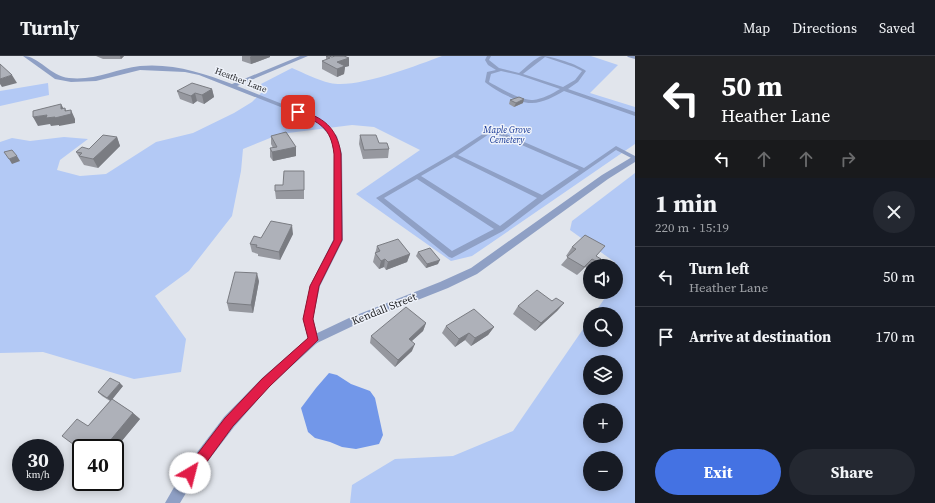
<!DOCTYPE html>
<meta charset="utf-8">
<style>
body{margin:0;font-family:"Source Serif 4",serif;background:#242831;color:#f1f3f6;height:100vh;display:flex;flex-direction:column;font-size:15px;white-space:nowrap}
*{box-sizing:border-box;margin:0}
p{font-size:13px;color:#9ea1a6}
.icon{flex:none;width:22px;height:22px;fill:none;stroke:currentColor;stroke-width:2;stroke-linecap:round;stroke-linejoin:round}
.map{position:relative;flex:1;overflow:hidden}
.details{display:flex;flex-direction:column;background:#171b24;width:300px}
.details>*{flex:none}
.hud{background:#202124;color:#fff;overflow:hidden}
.tools{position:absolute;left:583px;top:203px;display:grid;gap:8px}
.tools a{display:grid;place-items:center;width:40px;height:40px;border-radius:50%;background:#171b24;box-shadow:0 2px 10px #0003;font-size:20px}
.speed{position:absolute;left:12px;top:383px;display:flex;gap:8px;font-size:20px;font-weight:700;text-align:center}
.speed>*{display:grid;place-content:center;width:52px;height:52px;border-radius:50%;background:#171b24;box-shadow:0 2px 10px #0003;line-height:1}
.speed small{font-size:10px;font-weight:400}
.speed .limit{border:2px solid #111;border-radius:6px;background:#fff;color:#111}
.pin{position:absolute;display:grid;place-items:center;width:34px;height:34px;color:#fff;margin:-17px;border-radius:8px;box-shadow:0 2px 6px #0006}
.me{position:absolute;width:44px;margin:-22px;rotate:37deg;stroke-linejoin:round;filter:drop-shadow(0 0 3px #0008)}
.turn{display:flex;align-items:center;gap:14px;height:84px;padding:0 20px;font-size:18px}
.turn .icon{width:52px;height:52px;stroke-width:2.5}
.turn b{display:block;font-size:28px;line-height:34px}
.lanes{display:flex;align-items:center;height:38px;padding:0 20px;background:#0003;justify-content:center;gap:20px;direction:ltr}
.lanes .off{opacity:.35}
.round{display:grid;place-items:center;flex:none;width:42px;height:42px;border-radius:21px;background:#242831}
.headline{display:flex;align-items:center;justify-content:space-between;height:68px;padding:0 20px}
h1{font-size:24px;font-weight:700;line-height:30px}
.action{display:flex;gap:8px;margin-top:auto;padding:8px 20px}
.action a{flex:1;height:46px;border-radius:24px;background:#4472e3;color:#fff;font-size:16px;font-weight:700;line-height:46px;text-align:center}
.action a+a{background:#242831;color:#f1f3f6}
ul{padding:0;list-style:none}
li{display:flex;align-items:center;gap:12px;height:60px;padding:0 20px;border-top:1px solid #363941}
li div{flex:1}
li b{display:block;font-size:15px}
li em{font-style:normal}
header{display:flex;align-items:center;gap:24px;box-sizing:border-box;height:56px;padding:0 20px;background:#171b24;border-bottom:1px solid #363941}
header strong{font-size:19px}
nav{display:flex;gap:22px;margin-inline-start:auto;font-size:14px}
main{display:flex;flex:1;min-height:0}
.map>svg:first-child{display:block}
.green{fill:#b3c9f5;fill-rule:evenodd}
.water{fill:#7297e9}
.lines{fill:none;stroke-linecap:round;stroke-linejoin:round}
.service{fill:#8fa0c5;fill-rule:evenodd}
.minor{fill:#8fa0c5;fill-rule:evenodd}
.tertiary{fill:#8fa0c5;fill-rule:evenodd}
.wall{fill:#96989f}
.shaded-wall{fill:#7a7c82}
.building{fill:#aeb1b9;stroke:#7a7c82}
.route{fill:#e11d48;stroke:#92132f}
.labels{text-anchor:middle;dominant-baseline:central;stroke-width:3;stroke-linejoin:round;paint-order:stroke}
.far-street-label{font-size:9px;fill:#2b2c2f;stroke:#eef2fa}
.far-park-label{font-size:9px;font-style:italic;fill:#183996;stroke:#eef2fa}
.street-label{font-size:11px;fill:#2b2c2f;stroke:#eef2fa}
</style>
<header>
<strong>Turnly</strong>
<nav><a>Map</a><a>Directions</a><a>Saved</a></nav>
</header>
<main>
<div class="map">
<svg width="635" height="447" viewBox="0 0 635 447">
<rect width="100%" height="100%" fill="#e1e5ec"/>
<path class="green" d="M 442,0 L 591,0 L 618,9 L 590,37 L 635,51 L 635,88 L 472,200 L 451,205 L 356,138 L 420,94 L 374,71 L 352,69 L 280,78 L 243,93 L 241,115 L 232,160 L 189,215 L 155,240 L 186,283 L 181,316 L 134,323 L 43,296 L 0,297 L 0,86 L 12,82 L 30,85 L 64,81 L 88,83 L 60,104 L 57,114 L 80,120 L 106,118 L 156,86 L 193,77 L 234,57 L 252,46 L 263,35 L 261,28 L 292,12 C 304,17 317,24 330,27 C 357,33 415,10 442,0 Z
M 48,27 L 49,39 L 0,50 L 0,35 Z
M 635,117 L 635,447 L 350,447 L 352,429 L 395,403 L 453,400 L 513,375 L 590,263 L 590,284 L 616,284 L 616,258 L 594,258 L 609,236 L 616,236 L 616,207 L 570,174 L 572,165 ZM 590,306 L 616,306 L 616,332 L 590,332 ZM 590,354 L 616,354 L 616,380 L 590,380 ZM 590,402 L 616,402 L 616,428 L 590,428 Z"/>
<path class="water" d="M 329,317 L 337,319 L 351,328 L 370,335 L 375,342 L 383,379 L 379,388 L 356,393 L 342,391 L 330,386 L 315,382 L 308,376 L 301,352 L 316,332 Z"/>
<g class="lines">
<path class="service" d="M 487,0 L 491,0 L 489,4 L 499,12 L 519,17 C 525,12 536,1 542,0 C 552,0 579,9 586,15 L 578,26 L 568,33 L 635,56 L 635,60 L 564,35 C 555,40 543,47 532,47 C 520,48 494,34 485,26 L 487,16 L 496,14 L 488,9 L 485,4 ZM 545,1 L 574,11 L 582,15 L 575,24 L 563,31 L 523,18 ZM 501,15 L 519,19 L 560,33 C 552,38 542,43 533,44 C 521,45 500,32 489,26 L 491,18 Z
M 492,72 L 584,112 L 616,90 L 635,100 L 635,104 L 616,94 L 544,144 L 503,175 L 452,202 L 449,201 L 376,142 L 452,98 ZM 492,76 L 579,114 L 542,139 L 458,99 ZM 454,101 L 537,142 L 500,170 L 421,120 ZM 417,123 L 494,173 L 452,195 L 384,142 Z"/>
<path class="minor" d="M 23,0 C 39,0 50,20 69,22 C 94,25 116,13 140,10 C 173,7 203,17 232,28 L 300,0 L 308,0 L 237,30 L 320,63 L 337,80 L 342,98 L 343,184 L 320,230 L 313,263 L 319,284 L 317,287 L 313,289 L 309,287 L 303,263 L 310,230 L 333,184 L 334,98 L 331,81 L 316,65 L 199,19 L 185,16 L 140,14 L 96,25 L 71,26 L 55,23 Z
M 627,0 L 635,0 L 635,3 L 628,1 Z"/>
<path class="tertiary" d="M 632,101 L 635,101 L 635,106 L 608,123 L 477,218 L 448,232 L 357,268 L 317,287 L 270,330 L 234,371 L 195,422 L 180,447 L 165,447 L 185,412 L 224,361 L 262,322 L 309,281 L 349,262 L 440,226 L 471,212 L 602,119 Z"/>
</g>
<path class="wall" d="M 96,0 L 124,0 L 121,3 L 103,3 Z
M 242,0 L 270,0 L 270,1 L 251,8 L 242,5 Z
M 326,0 L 332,1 L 349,2 L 349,10 L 345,11 L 344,18 L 337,21 L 322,13 L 322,5 L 326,4 Z
M 212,33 L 214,41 L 204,48 L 197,45 L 193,48 L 180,43 L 177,35 Z
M 510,44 L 523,47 L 514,51 L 509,48 Z
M 360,79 L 379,87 L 389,93 L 388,102 L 363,103 L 359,88 Z
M 271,80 L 296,91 L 296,100 L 273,105 L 270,101 L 270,92 L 273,92 L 271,88 Z
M 117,81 L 120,90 L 98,112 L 84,109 L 76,96 L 89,93 Z
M 304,115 L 304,143 L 276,143 L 275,135 Z
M 293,178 L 280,204 L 258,200 L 258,198 L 252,196 L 250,188 L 261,182 Z
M 377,190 L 410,198 L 407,206 L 386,214 L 384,211 L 379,213 L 373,206 Z
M 572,191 L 596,201 L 601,203 L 595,210 L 590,210 L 590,214 L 585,211 L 577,219 L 561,209 L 568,201 L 566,200 Z
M 418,196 L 438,208 L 426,212 L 416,200 Z
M 259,225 L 253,257 L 229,255 L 227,247 Z
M 552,245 L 564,247 L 557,255 L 535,275 L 513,258 L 518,250 Z
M 426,267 L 423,275 L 412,285 L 412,295 L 395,311 L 370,287 L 371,280 Z
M 446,270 L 494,271 L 488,279 L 471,290 L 465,284 L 455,291 L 442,277 Z
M 123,330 L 112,343 L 133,357 L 140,363 L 115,393 L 88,370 L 110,345 L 102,340 L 98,336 Z"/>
<path class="shaded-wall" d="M 120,0 L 124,0 L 121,3 Z
M 251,0 L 270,0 L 270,1 L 251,8 L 250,1 Z
M 349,2 L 349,10 L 345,11 L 344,18 L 337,21 L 337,6 Z
M 12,19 L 17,27 L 2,31 L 0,28 L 0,23 Z
M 212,33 L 214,41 L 204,48 L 202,39 Z
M 195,37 L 197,45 L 193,48 L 191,40 Z
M 524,43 L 523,47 L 514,51 L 516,47 Z
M 61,48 L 65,55 L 65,52 L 68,59 L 71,54 L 75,63 L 75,67 L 59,70 L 59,69 L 51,70 L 50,68 L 38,70 L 33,61 L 47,59 L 55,61 L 61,53 Z
M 117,81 L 120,90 L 98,112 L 93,103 Z
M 296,91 L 296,100 L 273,105 L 272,96 Z
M 17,100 L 20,105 L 12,108 L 9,103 Z
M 292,169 L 293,178 L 280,204 L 279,196 Z
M 410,198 L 407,206 L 386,214 L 388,206 Z
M 385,203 L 384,211 L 379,213 L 381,205 Z
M 592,203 L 585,211 L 577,219 L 584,211 Z
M 440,204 L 438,208 L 426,212 L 427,208 Z
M 257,217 L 259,225 L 253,257 L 251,249 Z
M 564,247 L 557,255 L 535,275 L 541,267 Z
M 426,267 L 423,275 L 406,290 L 409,283 Z
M 494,271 L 488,279 L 471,290 L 475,282 Z
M 469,277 L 465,284 L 455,291 L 459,283 Z
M 415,288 L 412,295 L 395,311 L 398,304 Z
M 120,327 L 123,330 L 111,345 L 107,342 Z
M 133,357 L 140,363 L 115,393 L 115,392 L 104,392 Z
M 55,402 L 58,405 L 55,409 Z"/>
<path class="building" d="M 326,0 L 329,0 L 332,1 L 335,0 L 344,0 L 349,2 L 337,6 L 345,10 L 337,13 L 322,5 L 330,2 Z
M 0,8 L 12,19 L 0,23 Z
M 192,27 L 212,33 L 202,39 L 195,37 L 191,40 L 177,35 Z
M 519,41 L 524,43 L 516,47 L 510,44 Z
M 61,48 L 61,53 L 65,52 L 65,55 L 71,54 L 71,58 L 55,62 L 55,61 L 46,62 L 47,59 L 33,61 L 33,55 Z
M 286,76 L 296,91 L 272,96 L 270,92 L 277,91 L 271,80 Z
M 103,79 L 117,81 L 93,103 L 79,100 L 82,97 L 76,96 L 82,91 L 89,93 Z
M 360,79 L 376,79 L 379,87 L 387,87 L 389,93 L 364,94 Z
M 12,94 L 17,100 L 9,103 L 4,96 Z
M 284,115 L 304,115 L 304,134 L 275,135 L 275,129 L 283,129 Z
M 271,165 L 292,169 L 279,196 L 256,191 L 257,189 L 250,188 L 254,180 L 261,182 Z
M 585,179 L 605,190 L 596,200 L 601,203 L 598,206 L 592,203 L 584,211 L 567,201 L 576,193 L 572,191 Z
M 398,183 L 410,198 L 388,206 L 385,203 L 381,205 L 375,197 L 380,195 L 377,190 Z
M 430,192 L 440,204 L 427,208 L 418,196 Z
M 235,216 L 257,217 L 251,249 L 227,247 Z
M 537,234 L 552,245 L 556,242 L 564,247 L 541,267 L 518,250 Z
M 406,251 L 426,267 L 409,283 L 415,288 L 398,304 L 371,280 Z
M 474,253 L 494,271 L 475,282 L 469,277 L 459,283 L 446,270 Z
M 110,322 L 120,327 L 107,342 L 98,336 Z
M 112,343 L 133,357 L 104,392 L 81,392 L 81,394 L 62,380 L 77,363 L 88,370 Z"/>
<path class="route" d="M 298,54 C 323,61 337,71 341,98 L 342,184 L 319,230 L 313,263 L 318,284 L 270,330 L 233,370 L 195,422 L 190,424 L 186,422 L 184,417 L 186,413 L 225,362 L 262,323 L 308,282 L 303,263 L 310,230 L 334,184 L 334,98 C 331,71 319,66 296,57 L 295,56 Z"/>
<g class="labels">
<g class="far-street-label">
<text transform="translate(241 24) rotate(21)">Heather Lane</text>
</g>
<g class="far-park-label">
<text x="507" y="74">Maple Grove<tspan x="507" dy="10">Cemetery</tspan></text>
</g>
<g class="street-label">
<text transform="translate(384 253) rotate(-22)">Kendall Street</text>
</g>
</g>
</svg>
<div class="tools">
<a><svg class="icon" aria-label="sound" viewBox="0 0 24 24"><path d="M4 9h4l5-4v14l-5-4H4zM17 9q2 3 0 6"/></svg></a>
<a><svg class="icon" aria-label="search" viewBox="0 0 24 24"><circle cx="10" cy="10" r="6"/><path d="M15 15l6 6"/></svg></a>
<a><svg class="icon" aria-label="layers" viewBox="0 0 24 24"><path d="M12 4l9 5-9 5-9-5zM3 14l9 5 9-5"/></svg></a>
<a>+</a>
<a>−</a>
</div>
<div class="speed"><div>30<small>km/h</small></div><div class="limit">40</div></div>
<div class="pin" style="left:298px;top:56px;background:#d93025"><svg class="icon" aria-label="arrive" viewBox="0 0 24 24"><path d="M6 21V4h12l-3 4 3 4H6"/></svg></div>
<svg class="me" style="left:190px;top:417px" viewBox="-20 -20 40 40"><circle r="19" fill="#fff"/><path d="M0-13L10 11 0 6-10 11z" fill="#e11d48"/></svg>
</div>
<section class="details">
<div class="hud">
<div class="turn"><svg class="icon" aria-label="left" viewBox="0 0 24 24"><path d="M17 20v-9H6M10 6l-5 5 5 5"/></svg><div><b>50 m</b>Heather Lane</div></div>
<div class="lanes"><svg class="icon" aria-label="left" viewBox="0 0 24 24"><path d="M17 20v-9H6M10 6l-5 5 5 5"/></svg><svg class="icon off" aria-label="ahead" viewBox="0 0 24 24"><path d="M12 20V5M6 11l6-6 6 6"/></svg><svg class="icon off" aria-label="ahead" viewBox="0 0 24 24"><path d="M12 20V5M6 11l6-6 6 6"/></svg><svg class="icon off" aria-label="right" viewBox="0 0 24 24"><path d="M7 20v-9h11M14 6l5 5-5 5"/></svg></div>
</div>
<div class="headline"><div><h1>1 min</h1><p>220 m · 15:19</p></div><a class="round"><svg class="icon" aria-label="close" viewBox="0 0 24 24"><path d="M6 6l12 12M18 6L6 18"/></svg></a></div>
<ul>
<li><svg class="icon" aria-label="left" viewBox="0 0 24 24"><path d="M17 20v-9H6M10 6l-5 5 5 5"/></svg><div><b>Turn left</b><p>Heather Lane</p></div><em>50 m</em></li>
<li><svg class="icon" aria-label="arrive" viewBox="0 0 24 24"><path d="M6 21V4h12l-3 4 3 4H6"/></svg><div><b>Arrive at destination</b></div><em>170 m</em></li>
</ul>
<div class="action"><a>Exit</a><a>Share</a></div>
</section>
</main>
